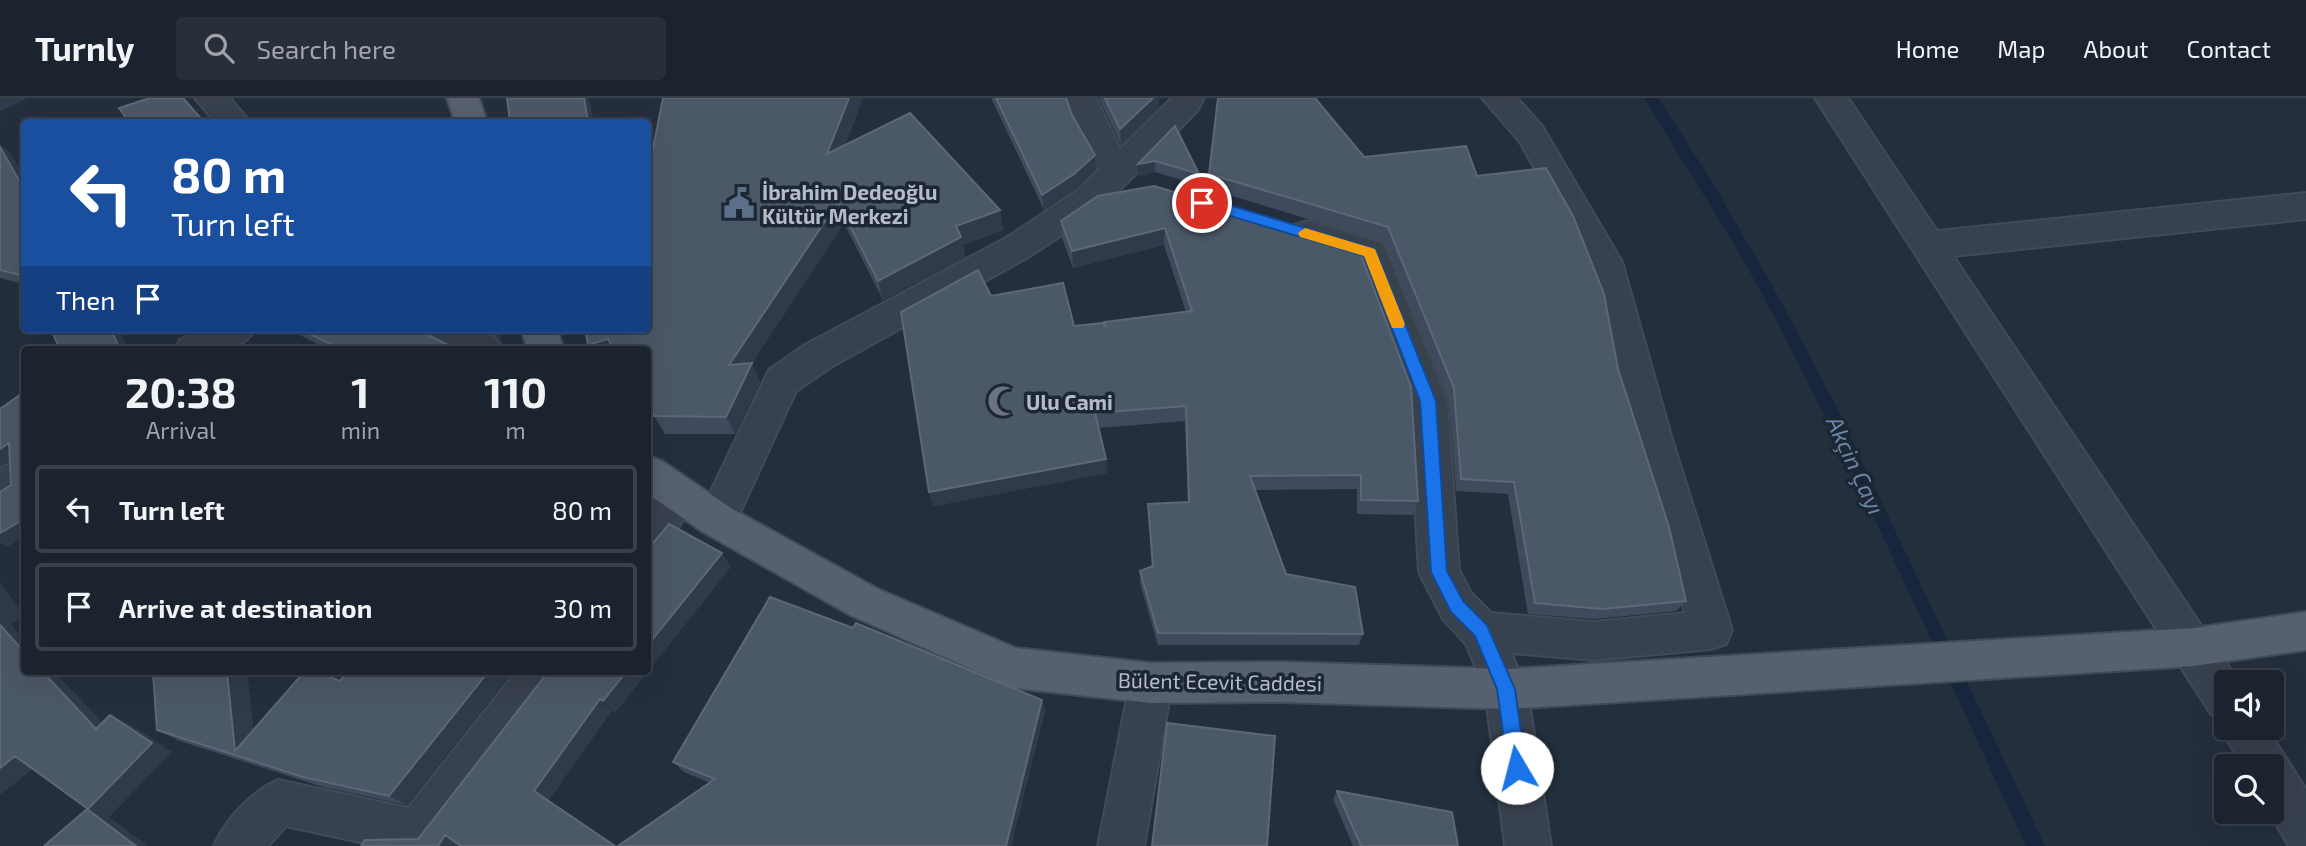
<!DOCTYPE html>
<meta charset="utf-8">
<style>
body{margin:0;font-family:"Exo 2",sans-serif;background:#282f3a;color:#f1f3f6;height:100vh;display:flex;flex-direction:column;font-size:26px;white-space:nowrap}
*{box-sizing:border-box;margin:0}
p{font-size:23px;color:#a0a4aa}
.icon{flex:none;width:38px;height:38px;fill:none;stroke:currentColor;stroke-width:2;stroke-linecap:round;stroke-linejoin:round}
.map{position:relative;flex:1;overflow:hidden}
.details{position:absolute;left:21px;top:248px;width:630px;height:329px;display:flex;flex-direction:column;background:#1b232e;border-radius:7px;box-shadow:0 7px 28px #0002,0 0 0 2px #39404a}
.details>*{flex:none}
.guide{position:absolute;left:21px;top:21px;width:630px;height:214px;border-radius:7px;box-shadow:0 7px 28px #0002,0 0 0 2px #39404a;background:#1a4fa0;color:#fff;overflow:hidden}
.controls{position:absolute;left:2214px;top:572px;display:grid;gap:14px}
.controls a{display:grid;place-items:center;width:70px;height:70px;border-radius:7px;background:#1b232e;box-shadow:0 7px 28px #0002,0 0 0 2px #39404a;font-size:35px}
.pin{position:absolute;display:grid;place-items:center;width:60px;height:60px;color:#fff;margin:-30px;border:4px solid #fff;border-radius:50%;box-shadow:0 2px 7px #0007}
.me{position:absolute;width:77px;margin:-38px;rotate:352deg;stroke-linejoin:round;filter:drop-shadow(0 0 5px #0008)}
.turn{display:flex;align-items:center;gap:24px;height:147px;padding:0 35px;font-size:32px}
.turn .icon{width:91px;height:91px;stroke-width:2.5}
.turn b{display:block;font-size:49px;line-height:60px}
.then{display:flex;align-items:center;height:66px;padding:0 35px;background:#0003;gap:14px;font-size:26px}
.eta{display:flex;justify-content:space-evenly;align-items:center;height:119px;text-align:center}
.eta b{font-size:42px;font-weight:700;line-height:49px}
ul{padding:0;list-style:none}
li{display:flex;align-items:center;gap:21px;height:88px;margin:0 14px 10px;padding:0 21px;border:4px solid #39404a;border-radius:7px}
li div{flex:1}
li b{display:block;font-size:26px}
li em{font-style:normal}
header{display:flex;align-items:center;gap:42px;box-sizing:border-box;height:98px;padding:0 35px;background:#1b232e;border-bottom:2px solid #39404a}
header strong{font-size:33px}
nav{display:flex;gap:38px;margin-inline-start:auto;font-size:24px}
.search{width:490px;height:63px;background:#282f3a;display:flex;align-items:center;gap:18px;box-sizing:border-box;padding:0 24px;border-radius:7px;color:#a0a4aa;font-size:26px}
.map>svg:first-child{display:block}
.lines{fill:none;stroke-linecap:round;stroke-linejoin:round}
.stream{fill:#17263c;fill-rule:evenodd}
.minor-casing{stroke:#414a57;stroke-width:4}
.major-casing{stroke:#414a57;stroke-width:4}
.minor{fill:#38414e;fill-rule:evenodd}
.major{fill:#56606e;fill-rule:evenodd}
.wall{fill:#3f4b5c}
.shaded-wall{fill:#2f3b4b}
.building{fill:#4b5868;stroke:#5c6777;stroke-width:2}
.route{fill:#1a73e8;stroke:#114b97;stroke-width:2}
.slow{fill:#f59e0b}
.labels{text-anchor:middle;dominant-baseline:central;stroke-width:7;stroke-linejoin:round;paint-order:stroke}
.poi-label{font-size:21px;font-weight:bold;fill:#b4bcc9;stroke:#1d2633;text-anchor:start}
.street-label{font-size:21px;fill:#b4bcc9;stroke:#1d2633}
.water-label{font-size:23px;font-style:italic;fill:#6d86a8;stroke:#1d2633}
</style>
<header>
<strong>Turnly</strong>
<div class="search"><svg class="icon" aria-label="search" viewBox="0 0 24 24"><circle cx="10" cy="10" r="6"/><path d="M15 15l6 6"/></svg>Search here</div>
<nav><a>Home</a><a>Map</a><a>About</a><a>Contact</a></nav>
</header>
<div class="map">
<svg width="2306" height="748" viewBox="0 0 2306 748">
<rect width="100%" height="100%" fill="#242f3e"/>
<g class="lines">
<path class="stream" d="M 1644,0 L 1658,0 L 1710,80 L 1778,198 L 1835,306 L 2045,748 L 2026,748 C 1942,568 1862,385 1769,209 C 1731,137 1686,70 1644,0 Z"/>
<defs>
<path id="minor" d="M 195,0 L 230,0 L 250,24 L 215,24 Z
M 1064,0 L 1096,0 L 1120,51 L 1172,0 L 1204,0 L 1197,13 L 1101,111 L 1030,158 L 831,269 L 796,293 L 731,434 L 717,439 L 703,434 L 697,422 L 769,272 L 805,247 L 1006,140 L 1077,93 L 1099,72 L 1076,31 Z
M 1482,0 L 1517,0 L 1542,28 L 1622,164 L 1671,338 L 1732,532 L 1726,546 L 1711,551 L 1594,562 L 1511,555 L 1527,591 L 1551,748 L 1505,748 L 1485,591 L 1466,546 L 1443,521 L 1419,474 L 1409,304 L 1356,164 L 1295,145 L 1290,136 L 1295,127 L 1307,123 L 1382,145 L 1387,155 L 1447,304 L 1459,472 L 1471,495 L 1491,515 L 1594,524 L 1685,515 L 1633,338 L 1588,165 L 1520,44 Z
M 1815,0 L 1848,0 L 1937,133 L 2306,95 L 2306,121 L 1953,158 L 2239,584 L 2226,584 L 2226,630 L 2267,630 L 2306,692 L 2306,748 L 2289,748 L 2269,714 L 2272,668 L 2242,668 L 2221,630 L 2225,622 L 2211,616 Z
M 202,231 L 255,231 C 240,259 202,252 175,252 L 180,242 Z
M 429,231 C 456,231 489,224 503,252 C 476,252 443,259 429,231 Z
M 24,358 L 24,397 L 0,410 L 0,371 Z
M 680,382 L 694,387 L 699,399 L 662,453 L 648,458 C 648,424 642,396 680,382 Z
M 1151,565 L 1166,571 L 1172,585 L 1144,748 L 1098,748 L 1130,585 L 1136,571 Z
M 516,574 L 563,574 L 557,588 L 434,748 L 378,748 L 286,728 L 268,748 L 214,748 C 225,722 252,693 278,682 L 408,710 Z"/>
<path id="major" d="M 447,0 L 479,0 L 487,24 L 455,24 Z
M 521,231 L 557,231 L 564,252 L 528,252 Z
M 648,358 L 662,363 L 731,410 L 878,491 L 1016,550 L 1151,565 L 1282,564 L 1506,571 L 2194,530 L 2306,514 L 2306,552 L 2194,568 L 1506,611 L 1282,604 L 1151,605 L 1014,590 L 850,517 L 703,434 L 648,396 Z"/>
</defs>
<use href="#minor" class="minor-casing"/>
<use href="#major" class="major-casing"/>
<use href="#minor" class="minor"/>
<use href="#major" class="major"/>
</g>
<path class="wall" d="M 863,0 L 845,47 L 1000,112 L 1003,132 L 963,147 L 965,159 L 883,202 L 844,125 L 752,265 L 760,284 L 735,336 L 665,336 L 648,308 Z
M 991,0 L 1066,0 L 1072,17 L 1095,57 L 1096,72 L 1075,91 L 1044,112 Z
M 1099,0 L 1159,0 L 1159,9 L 1121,47 Z
M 1175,28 L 1199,76 L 1198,87 L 1155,74 L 1138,78 Z
M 0,47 L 11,56 L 24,80 L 24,186 L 0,180 Z
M 1364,59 L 1477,78 L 1618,271 L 1686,503 L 1676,513 L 1594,521 L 1528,516 L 1508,396 L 1456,393 L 1449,303 L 1384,144 L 1209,91 L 1209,76 Z
M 1154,88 L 1418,403 L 1413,417 L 1357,416 L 1357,391 L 1255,392 L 1286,476 L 1363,536 L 1359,547 L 1158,547 L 1140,485 L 1140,473 L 1152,469 L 1148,406 L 1188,404 L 1185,323 L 1098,330 L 1106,361 L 1107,375 L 934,408 L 929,394 L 991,198 L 1074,228 L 1104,227 L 1104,224 L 1186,214 L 1164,147 L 1073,170 L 1062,140 L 1061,123 Z
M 288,231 L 416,231 L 458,252 L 329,252 Z
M 480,231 L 498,231 L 503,247 L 490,234 Z
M 247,574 L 253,632 L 340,583 L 407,707 L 323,689 L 180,643 L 157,632 Z
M 1042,602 L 1045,613 L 1011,748 L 618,748 L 710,685 L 684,674 L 673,664 Z
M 1337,693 L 1458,748 L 1353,748 L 1333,701 Z"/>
<path class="shaded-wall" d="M 0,0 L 28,0 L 0,13 Z
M 584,0 L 589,0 L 594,24 L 588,24 Z
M 849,0 L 863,0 L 834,76 L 827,56 Z
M 1153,0 L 1159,0 L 1159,9 L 1121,47 L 1120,31 Z
M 0,47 L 11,56 L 24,80 L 24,91 L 0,49 Z
M 1095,57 L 1096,72 L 1075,91 L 1044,112 L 1042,97 Z
M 1155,63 L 1155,74 L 1138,78 L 1138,66 Z
M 838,104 L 844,125 L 752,265 L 760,284 L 735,336 L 726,319 L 729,267 Z
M 1000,112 L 1003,132 L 963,147 L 965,159 L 883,202 L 878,183 L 956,128 Z
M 1165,130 L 1164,147 L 1073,170 L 1072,153 Z
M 111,231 L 119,231 L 129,252 L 120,252 Z
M 491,231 L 498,231 L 503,247 L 491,232 Z
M 608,241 L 615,252 L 592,252 L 588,247 Z
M 9,345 L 24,355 L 0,369 L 0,351 Z
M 1106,361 L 1107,375 L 934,408 L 929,394 Z
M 24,421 L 24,439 L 7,449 L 0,445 L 0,435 Z
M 722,455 L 731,469 L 615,615 L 603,603 L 626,574 L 648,574 L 648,547 Z
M 0,484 L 24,517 L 11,526 L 24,541 L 24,554 L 0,527 Z
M 43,574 L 55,574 L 117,640 L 96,631 Z
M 227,574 L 247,574 L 257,664 L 235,653 Z
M 488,574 L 513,574 L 407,707 L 389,698 Z
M 600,601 L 612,613 L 549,702 L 534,693 Z
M 1042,602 L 1045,613 L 1011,748 L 1006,748 Z
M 110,617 L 131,627 L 172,654 L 109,719 L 148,748 L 136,748 L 87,711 Z
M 15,658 L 38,667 L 0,697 L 0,670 Z
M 445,737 L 461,748 L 438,748 Z"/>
<path class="building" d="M 150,0 L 183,0 L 204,24 L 129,24 L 119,10 Z
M 507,0 L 584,0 L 588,24 L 510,24 Z
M 663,0 L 849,0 L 827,56 L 910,15 L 1000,112 L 956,128 L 961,139 L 878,183 L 838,104 L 729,267 L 752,265 L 726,319 L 654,318 L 648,308 L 648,252 L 614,252 L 608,241 L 588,247 L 585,231 L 648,231 L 648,75 Z
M 996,0 L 1066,0 L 1072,17 L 1095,57 L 1074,76 L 1042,97 Z
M 1105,0 L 1153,0 L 1120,31 Z
M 1218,0 L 1315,0 L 1364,59 L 1466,48 L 1477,78 L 1546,70 L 1573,118 L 1604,196 L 1618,271 L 1669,429 L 1686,503 L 1602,511 L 1535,505 L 1514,384 L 1461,381 L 1454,290 L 1388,129 L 1209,76 Z
M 1175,28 L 1199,76 L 1155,63 L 1138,66 Z
M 0,49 L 24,91 L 24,178 L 0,172 Z
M 1154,88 L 1358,149 L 1411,289 L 1418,403 L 1361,402 L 1361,377 L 1250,378 L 1286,476 L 1355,489 L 1363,536 L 1158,535 L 1140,473 L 1153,468 L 1148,406 L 1189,404 L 1186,308 L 1095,315 L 1106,361 L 929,394 L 901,214 L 978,172 L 991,198 L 1063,185 L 1074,228 L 1102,225 L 1106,229 L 1104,224 L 1192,213 L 1165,130 L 1072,153 L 1061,123 L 1098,98 Z
M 51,231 L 111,231 L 120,252 L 60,252 Z
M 300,231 L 416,231 L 458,252 L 342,252 Z
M 24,294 L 24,421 L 0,435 L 0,394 L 11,387 L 9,345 L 0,351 L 0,311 Z
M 669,426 L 722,455 L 648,547 L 648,451 Z
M 770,499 L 853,530 L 856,525 L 1042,602 L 1006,748 L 618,748 L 715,681 L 673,664 Z
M 0,527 L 24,554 L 24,574 L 43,574 L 96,631 L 110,617 L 152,645 L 88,711 L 15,658 L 0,670 Z
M 153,574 L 227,574 L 235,653 L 304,574 L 318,574 L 340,583 L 347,574 L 488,574 L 389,698 L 303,679 L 157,632 Z
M 547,574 L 626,574 L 603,603 L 600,601 L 534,693 L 615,748 L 461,748 L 445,737 L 438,748 L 361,748 L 365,742 L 418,741 L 545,578 Z
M 1167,625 L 1275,638 L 1267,748 L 1152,748 Z
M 1337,693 L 1452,714 L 1458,748 L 1361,748 Z
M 87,711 L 136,748 L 44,748 Z"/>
<path class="route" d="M 1202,99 L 1375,151 L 1436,303 L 1447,473 L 1463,503 L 1487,527 L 1515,591 L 1526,670 L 1524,676 L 1517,678 L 1511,676 L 1508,670 L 1497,591 L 1475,538 L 1451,514 L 1431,474 L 1420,303 L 1364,158 L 1197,108 L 1195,105 Z"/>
<path class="slow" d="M 1305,130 L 1375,151 L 1405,226 L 1403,230 L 1392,230 L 1364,158 L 1300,139 L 1298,135 Z"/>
<defs>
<symbol id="civic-bare" viewBox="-9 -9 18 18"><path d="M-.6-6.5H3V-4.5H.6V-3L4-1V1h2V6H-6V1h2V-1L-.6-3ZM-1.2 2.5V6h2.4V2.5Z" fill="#5c6f8a" stroke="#1d2633" stroke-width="2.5" paint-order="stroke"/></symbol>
<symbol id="mosque-bare" viewBox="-9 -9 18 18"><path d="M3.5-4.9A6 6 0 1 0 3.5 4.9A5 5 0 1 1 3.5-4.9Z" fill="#6b7280" stroke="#1d2633" stroke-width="2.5" paint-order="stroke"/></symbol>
</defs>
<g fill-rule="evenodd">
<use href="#civic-bare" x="717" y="83" width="44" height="44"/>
<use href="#mosque-bare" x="981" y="281" width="44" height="44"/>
</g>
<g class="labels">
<g class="poi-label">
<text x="762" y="93">İbrahim Dedeoğlu<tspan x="762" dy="24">Kültür Merkezi</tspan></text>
<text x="1026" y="303">Ulu Cami</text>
</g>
<g class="street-label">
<text transform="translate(1220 583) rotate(1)">Bülent Ecevit Caddesi</text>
</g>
<g class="water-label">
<text transform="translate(1856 367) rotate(65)">Akçin Çayı</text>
</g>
</g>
</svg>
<div class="controls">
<a><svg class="icon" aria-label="sound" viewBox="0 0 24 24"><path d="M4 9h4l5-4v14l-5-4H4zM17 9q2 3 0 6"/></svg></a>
<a><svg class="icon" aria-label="search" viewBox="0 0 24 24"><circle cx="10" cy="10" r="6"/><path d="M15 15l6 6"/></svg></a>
</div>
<div class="pin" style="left:1202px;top:105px;background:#d93025"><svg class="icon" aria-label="arrive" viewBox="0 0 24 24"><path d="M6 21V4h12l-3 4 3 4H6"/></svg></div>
<svg class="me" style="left:1517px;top:670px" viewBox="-20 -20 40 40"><circle r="19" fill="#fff"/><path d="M0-13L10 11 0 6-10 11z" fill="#1a73e8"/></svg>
<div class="guide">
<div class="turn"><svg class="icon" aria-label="left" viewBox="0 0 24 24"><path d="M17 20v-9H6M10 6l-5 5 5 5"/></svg><div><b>80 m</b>Turn left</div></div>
<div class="then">Then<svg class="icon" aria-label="arrive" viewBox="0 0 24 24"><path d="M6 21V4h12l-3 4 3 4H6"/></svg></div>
</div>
<section class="details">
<div class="eta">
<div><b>20:38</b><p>Arrival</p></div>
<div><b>1</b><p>min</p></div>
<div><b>110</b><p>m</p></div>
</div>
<ul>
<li><svg class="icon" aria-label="left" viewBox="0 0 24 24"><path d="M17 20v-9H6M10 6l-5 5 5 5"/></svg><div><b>Turn left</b></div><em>80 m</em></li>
<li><svg class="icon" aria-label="arrive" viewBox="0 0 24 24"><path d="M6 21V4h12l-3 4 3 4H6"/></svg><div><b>Arrive at destination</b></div><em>30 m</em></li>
</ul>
</section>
</div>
